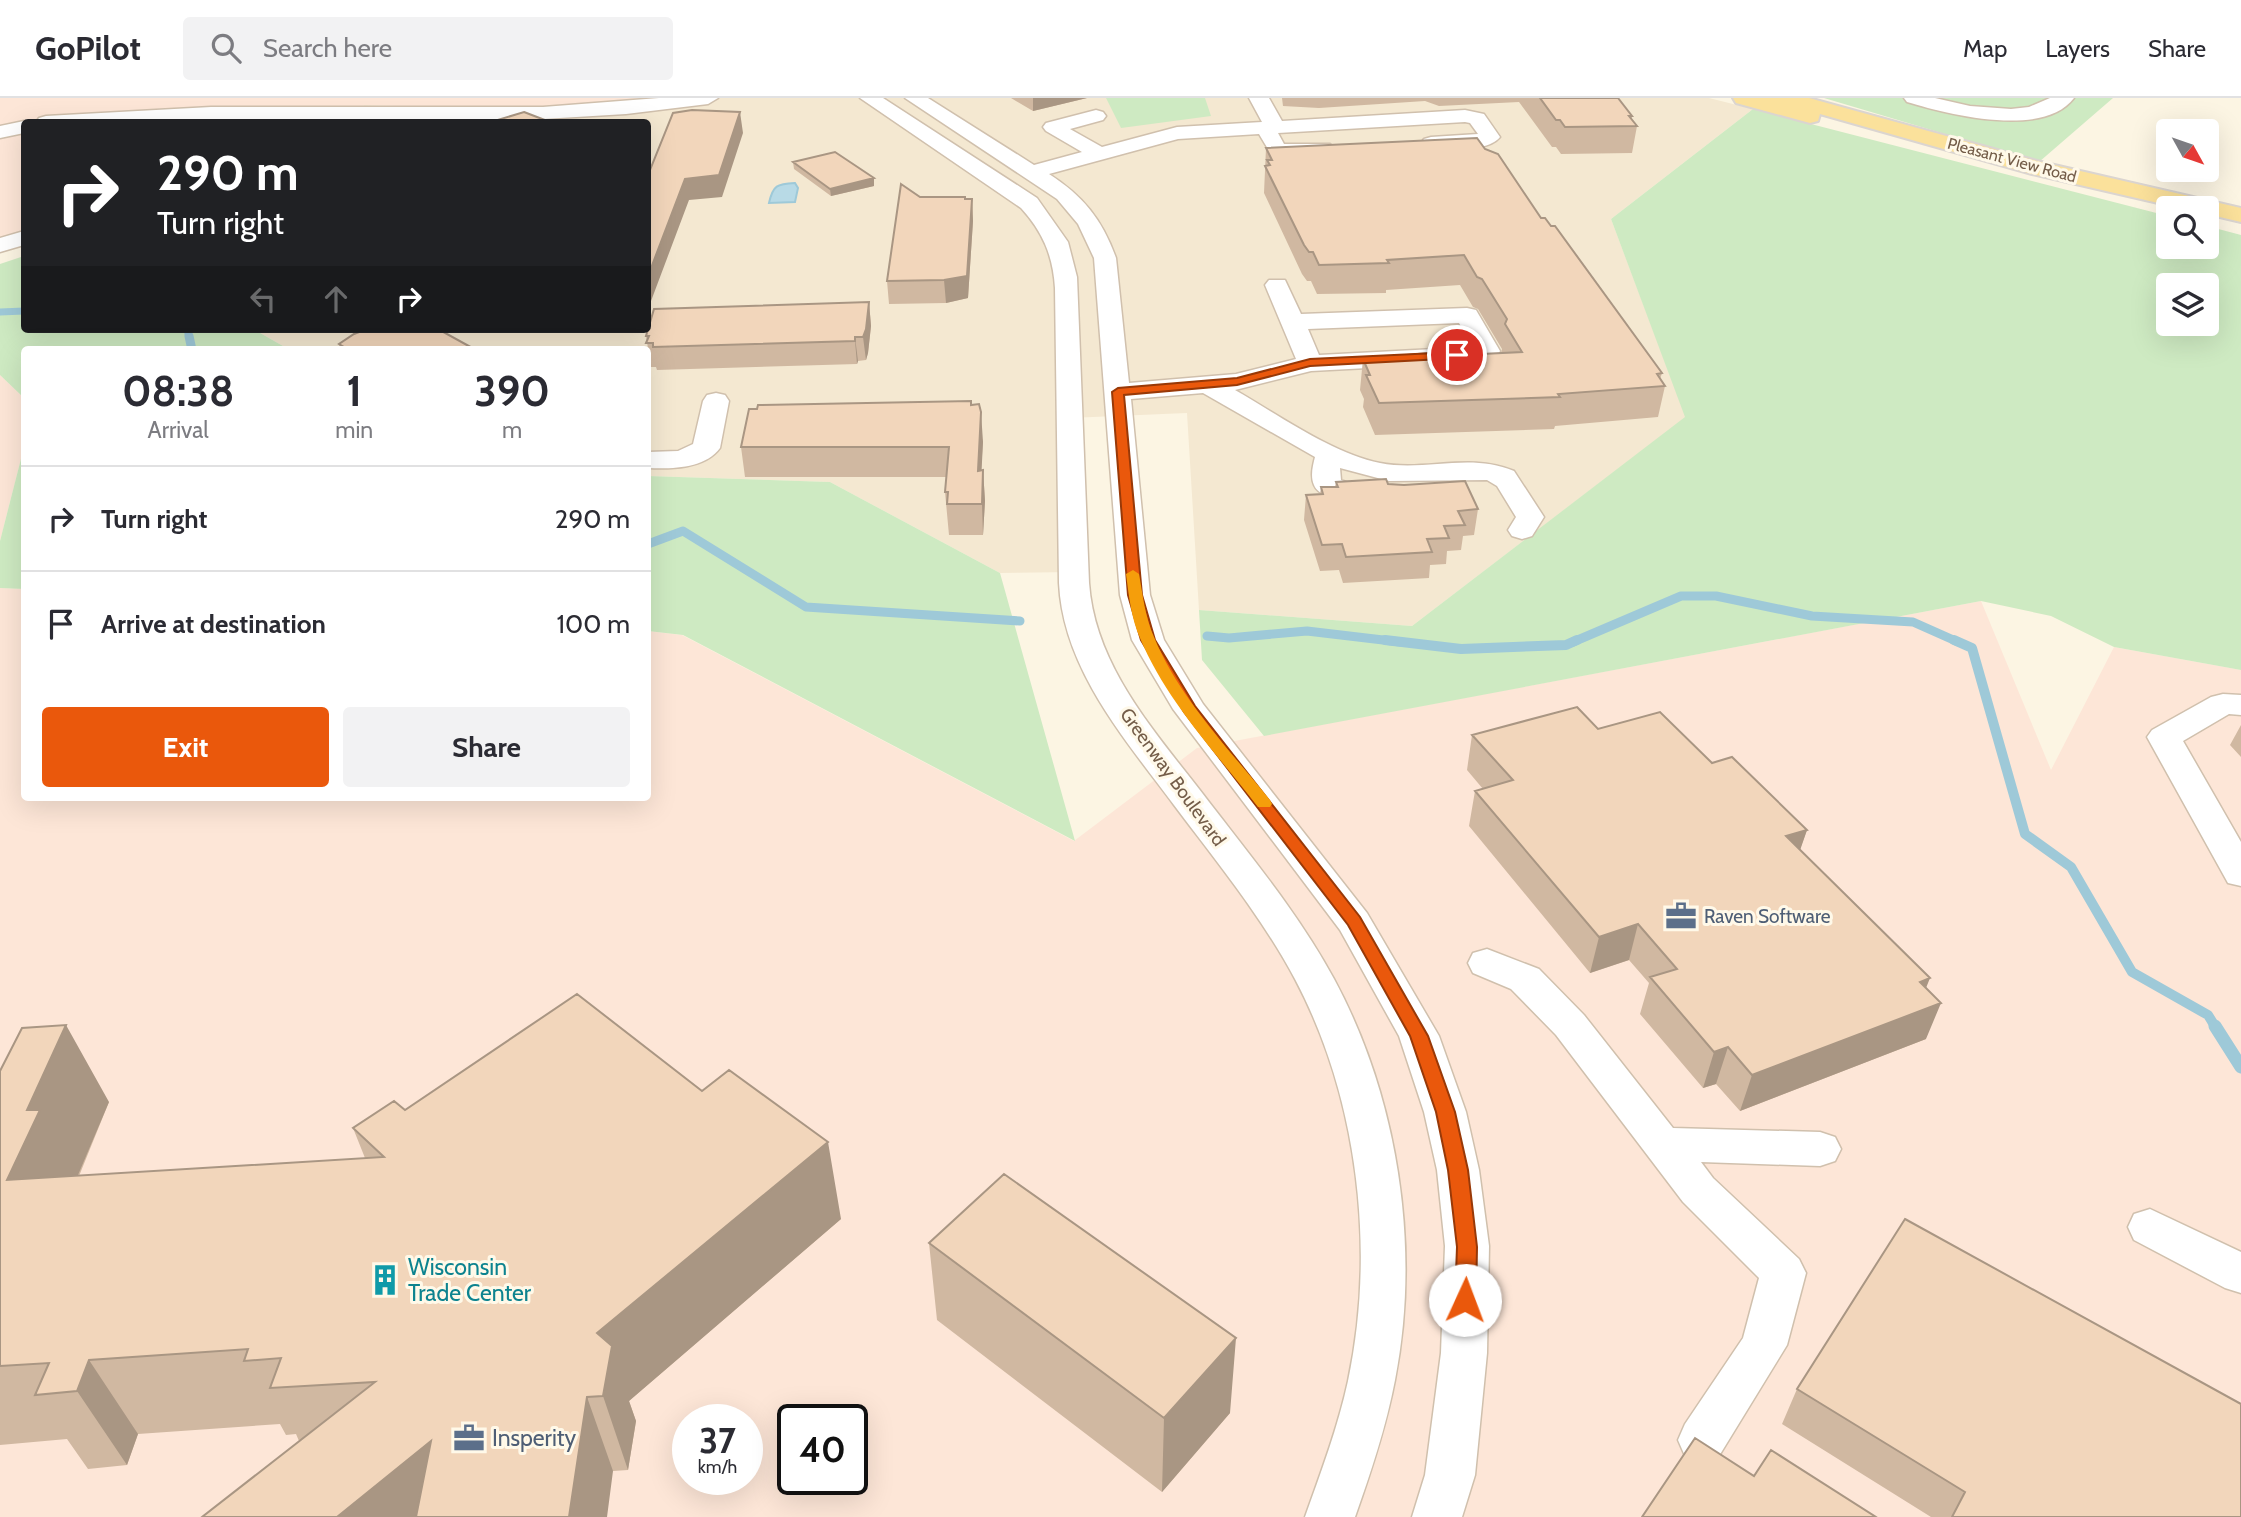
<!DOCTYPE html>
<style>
body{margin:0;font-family:Cabin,sans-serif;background:#f2f2f3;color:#2b2b33;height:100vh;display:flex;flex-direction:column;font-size:26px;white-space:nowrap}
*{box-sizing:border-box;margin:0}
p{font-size:23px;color:#7c7c81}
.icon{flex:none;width:38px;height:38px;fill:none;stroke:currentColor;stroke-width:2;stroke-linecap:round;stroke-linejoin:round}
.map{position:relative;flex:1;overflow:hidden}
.side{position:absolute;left:21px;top:248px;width:630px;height:455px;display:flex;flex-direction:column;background:#fff;border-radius:7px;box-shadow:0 7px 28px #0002}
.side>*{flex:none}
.top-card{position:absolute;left:21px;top:21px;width:630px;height:214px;border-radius:7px;box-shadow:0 7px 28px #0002;background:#202124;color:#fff;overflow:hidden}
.needle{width:46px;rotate:130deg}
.tools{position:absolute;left:2156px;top:21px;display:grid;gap:14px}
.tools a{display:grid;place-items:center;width:63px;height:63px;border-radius:7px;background:#fff;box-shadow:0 7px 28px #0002;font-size:35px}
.speed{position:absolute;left:672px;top:1306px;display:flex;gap:14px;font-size:35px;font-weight:700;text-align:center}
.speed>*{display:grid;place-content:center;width:91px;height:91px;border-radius:50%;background:#fff;box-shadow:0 7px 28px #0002;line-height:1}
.speed small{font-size:18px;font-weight:400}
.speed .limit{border:4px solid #111;border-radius:10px;background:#fff;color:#111}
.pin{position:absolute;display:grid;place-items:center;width:60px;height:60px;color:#fff;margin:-30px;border:4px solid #fff;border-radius:50%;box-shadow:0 2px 7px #0007}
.me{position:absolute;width:77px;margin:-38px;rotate:2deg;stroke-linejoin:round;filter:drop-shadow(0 0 5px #0008)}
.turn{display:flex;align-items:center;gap:24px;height:147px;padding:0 21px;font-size:32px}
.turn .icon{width:91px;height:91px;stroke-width:2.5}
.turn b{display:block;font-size:49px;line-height:60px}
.lanes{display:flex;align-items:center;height:66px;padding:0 21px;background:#0003;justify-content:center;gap:35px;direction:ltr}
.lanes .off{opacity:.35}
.eta{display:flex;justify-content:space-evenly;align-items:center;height:119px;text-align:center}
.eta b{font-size:42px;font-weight:700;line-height:49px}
.primary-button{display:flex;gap:14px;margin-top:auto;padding:14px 21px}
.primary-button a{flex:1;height:80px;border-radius:7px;background:#ea580c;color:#fff;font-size:28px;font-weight:700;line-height:80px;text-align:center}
.primary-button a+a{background:#f2f2f3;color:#2b2b33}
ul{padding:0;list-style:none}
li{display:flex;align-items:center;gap:21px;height:105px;padding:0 21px;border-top:2px solid #e1e1e2}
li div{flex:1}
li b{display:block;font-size:26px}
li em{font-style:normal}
header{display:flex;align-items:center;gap:42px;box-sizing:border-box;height:98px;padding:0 35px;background:#fff;border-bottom:2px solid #e1e1e2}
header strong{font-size:33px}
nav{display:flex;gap:38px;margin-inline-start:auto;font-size:24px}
.search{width:490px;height:63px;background:#f2f2f3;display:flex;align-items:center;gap:18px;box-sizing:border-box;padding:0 24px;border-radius:7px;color:#7c7c81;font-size:26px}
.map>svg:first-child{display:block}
.residential{fill:#f4e8d1}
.commercial{fill:#fde6d7;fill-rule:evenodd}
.green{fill:#ceeac2;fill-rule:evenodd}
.water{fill:#b8dae6;stroke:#9ec9d8;stroke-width:2}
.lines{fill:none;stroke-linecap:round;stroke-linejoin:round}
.stream-far3{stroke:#9ec9d8;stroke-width:7}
.stream-far2{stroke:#9ec9d8;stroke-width:9}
.stream-far1{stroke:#9ec9d8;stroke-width:10}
.stream{stroke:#9ec9d8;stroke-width:13}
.minor-casing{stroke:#d0c0ad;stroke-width:3}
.major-casing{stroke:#dbd5d0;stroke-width:4}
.minor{fill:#fff;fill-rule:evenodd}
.major{fill:#fbe19b;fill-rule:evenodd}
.wall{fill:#d0b8a1}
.shaded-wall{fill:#a99683}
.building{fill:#f2d6bb;stroke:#a99683;stroke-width:2}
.route{fill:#ea580c;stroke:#983908;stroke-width:2}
.slow{fill:#f59e0b}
.labels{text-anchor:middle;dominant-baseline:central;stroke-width:6;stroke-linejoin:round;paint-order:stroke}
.far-street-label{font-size:16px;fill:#745d49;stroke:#fff9e9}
.street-label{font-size:19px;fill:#745d49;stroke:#fff9e9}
.service-label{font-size:19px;fill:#4e5e75;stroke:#fff9e9;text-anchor:start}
.near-culture-label{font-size:23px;fill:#0d838f;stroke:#fff9e9;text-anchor:start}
.near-service-label{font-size:23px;fill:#4e5e75;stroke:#fff9e9;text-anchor:start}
</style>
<header>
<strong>GoPilot</strong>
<div class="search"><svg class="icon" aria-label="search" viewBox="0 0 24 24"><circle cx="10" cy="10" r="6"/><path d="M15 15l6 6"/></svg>Search here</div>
<nav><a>Map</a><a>Layers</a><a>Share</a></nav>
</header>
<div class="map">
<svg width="2241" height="1419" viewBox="0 0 2241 1419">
<rect width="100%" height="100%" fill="#fcf5e3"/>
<path class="residential" d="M 708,0 L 1709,0 L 1753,11 L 1611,121 L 1686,319 L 1412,528 L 1199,512 L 1187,315 L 1069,320 L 1074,474 L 1000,475 L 830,384 L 648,378 L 648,252 L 290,252 L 253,231 L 648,231 L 648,24 L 341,24 L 364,7 L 496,11 Z"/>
<path class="commercial" d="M 0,0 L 708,0 L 669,6 L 496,11 L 364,7 L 341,24 L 24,24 L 24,140 L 0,147 Z
M 0,277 L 24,300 L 24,349 L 0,443 Z
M 0,490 L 24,491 L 24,700 L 648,700 L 648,533 L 682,537 L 1074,743 L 1197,650 L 1981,503 L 2051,672 L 2114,549 L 2241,572 L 2241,1419 L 0,1419 ZM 688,1321 L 747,1321 L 747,1381 L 688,1381 ZM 793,1321 L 852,1321 L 852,1381 L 793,1381 Z"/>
<path class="green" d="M 1106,0 L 1205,0 L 1211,18 L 1121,30 Z
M 1824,0 L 2113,0 L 2039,64 Z
M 1753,11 L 2168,118 L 2168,149 L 2207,149 L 2207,128 L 2241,137 L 2241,572 L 2114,549 L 2051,518 L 1981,503 L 1264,638 L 1202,562 L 1199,512 L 1412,528 L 1685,319 L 1611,121 ZM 2168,187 L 2207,187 L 2207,226 L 2168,226 Z
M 24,158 L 24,231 L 253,231 L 290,252 L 24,252 L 24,300 L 0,277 L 0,166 Z
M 24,349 L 24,491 L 0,490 L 0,443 Z
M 648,378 L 830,384 L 1000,475 L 1075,743 L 683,537 L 648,533 Z"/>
<path class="water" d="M 795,85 L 798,90 L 795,104 L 769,105 C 773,87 777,86 795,85 Z"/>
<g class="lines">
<path class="stream-far3" d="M 0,214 L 24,213
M 187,231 L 189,240"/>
<path class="stream-far2" d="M 189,238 L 192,252
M 648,446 L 683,433 L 806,509 L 1020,523
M 1207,538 L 1229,540 L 1307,533 L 1400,544
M 1573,544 L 1681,498 L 1716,498 L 1812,518 L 1913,524 L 1958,544"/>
<path class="stream-far1" d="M 1385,542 L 1461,551 L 1566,547 L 1577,542
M 1954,542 L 1972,550 L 2025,736 L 2071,769 L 2132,874 L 2208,917 L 2216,930"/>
<path class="stream" d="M 2215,928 L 2241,969"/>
<defs>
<path id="minor" d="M 659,0 L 718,0 L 708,6 L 626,16 L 543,21 L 36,24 L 39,20 L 46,18 L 211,9 L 543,9 Z
M 860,0 L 883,0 L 1037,100 L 1068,144 L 1077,179 L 1089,485 C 1095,571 1159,638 1209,704 C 1253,761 1300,818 1334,881 C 1398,1000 1421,1149 1395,1282 C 1386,1329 1371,1374 1355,1419 L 1305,1419 C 1321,1374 1338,1329 1348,1283 C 1376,1151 1358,1000 1295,881 C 1262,819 1216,763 1174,707 C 1125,641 1063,571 1059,485 L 1055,190 C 1053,158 1043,134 1021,110 Z
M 905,0 L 928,0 L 1034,67 L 1082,54 L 1046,33 L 1043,29 L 1046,25 L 1096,12 L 1103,14 L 1106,18 L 1103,22 L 1070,31 L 1102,49 L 1177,29 L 1262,24 L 1249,0 L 1269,0 L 1282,23 L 1465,12 L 1484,16 L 1500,39 C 1487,55 1450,50 1431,51 L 1424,49 L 1421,45 L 1424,41 L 1431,39 L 1478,36 L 1470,25 L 1465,24 L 1278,35 L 1284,46 L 1330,46 L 1333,50 L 1330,54 L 1323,56 L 1278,58 L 1271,56 L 1259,36 L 1178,41 L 1049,76 C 1083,98 1102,121 1116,160 L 1129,285 L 1236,276 L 1296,261 L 1265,187 L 1269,182 L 1285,182 L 1301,216 L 1467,210 L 1476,212 L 1500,253 L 1497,258 L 1481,264 L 1311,273 L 1235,292 C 1277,316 1333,356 1380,365 C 1425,374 1470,354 1514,373 L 1544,419 L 1532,438 L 1522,441 L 1512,438 L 1508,432 L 1516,419 L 1497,388 L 1487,382 L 1389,383 L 1340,370 L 1341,382 C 1357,389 1369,380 1386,384 L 1390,390 C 1378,407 1322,407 1314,387 C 1310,378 1313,367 1315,359 L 1203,295 L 1131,301 L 1150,497 L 1164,542 L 1203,606 L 1367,815 L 1439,938 L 1466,1014 L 1479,1072 L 1489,1148 L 1487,1255 L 1475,1377 L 1462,1419 L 1412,1419 L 1425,1377 L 1441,1255 L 1445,1148 L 1437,1072 L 1424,1014 L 1399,938 L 1340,832 L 1173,611 L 1132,542 L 1120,497 L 1094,160 L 1078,126 L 1057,101 ZM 1459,225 L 1473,249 L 1319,257 L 1308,231 Z
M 1904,0 L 1935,0 L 1970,8 L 2011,11 L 2029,9 L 2050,0 L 2074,0 C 2043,41 1947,16 1907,4 Z
M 24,23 L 30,24 L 24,24 L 24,35 L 0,40 L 0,28 Z
M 24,133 L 24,147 L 0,154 L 0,140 Z
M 716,295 L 725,297 L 729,303 L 720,350 C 705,371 670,371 648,370 L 648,354 L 678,353 L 693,346 L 703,303 L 707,297 Z
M 2223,596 L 2241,597 L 2241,617 L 2229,616 L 2183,643 L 2241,744 L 2241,788 L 2228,785 L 2147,639 L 2152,632 L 2211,599 Z
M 1487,851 L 1539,871 L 1584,917 L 1673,1030 L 1820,1034 L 1835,1039 L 1841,1051 L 1835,1063 L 1820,1068 L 1701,1064 L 1713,1080 L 1799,1161 L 1806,1175 L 1787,1247 L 1719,1358 L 1702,1364 L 1685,1358 L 1678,1342 L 1685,1326 L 1743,1240 L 1759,1180 L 1683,1104 L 1556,937 L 1511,891 L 1473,875 L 1468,865 L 1473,855 Z
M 2150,1111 L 2241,1154 L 2241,1195 L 2225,1190 L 2134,1142 L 2128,1129 L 2134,1116 Z"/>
<path id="major" d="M 1733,0 L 1809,0 L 2037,63 L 2241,110 L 2241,124 L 2207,116 L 2207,110 L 2180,110 L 2032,76 L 1820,16 L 1818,23 L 1810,25 L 1736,5 Z"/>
</defs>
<use href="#minor" class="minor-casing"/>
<use href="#major" class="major-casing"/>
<use href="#minor" class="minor"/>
<use href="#major" class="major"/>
</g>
<path class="wall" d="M 1011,0 L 1087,0 L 1033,13 Z
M 1282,0 L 1618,0 L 1632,18 L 1632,21 L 1637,28 L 1632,55 L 1561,56 L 1556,49 L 1552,49 L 1519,4 L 1439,8 L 1425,3 L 1319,10 L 1283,8 Z
M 1266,50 L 1485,51 L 1541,120 L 1662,275 L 1660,281 L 1665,288 L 1658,319 L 1555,328 L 1554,331 L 1375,337 L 1363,309 L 1364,301 L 1360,292 L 1363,261 L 1440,258 L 1501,255 L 1502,251 L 1478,211 L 1473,209 L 1460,187 L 1386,192 L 1386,195 L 1317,196 L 1311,183 L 1307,183 L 1302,176 L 1264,95 Z
M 793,64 L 874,80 L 874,88 L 831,98 L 794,71 Z
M 920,99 L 972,101 L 973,123 L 968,200 L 946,205 L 889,206 L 887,183 Z
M 869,204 L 871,228 L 868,255 L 866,262 L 858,263 L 857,266 L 657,272 L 656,269 L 651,269 L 646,238 Z
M 339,246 L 476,252 L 340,252 Z
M 972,307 L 983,344 L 981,372 L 983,372 L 985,403 L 983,437 L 949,437 L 945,394 L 947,379 L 745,379 L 741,349 Z
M 1336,384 L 1388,386 L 1478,411 L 1474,437 L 1463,438 L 1461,452 L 1447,453 L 1446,466 L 1430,467 L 1429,480 L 1343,485 L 1339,472 L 1320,473 L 1304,422 L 1306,397 L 1320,396 L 1321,389 L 1335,389 Z
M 2241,627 L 2241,659 L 2230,647 Z
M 1598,631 L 1712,665 L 1807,732 L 1800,751 L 1926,890 L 1926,941 L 1740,1013 L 1716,986 L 1703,990 L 1640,916 L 1649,885 L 1629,862 L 1590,875 L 1469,728 L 1475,693 L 1483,691 L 1467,672 L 1472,637 Z
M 0,973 L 109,1004 L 79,1078 L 365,1060 L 353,1030 L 405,1012 L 841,1121 L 629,1303 L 636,1323 L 628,1372 L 613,1373 L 299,1343 L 296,1336 L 286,1337 L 280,1326 L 138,1336 L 127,1367 L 88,1371 L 67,1341 L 0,1347 Z
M 929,1145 L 1230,1315 L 1162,1394 L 937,1222 Z
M 1797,1291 L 2241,1419 L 1931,1419 L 1782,1326 Z"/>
<path class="shaded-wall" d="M 1033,0 L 1087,0 L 1033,13 Z
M 740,14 L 743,35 L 722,99 L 689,102 L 648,211 L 648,178 L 685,81 Z
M 874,80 L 874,88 L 831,98 L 830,91 Z
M 972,101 L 973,123 L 968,200 L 946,205 L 944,182 Z
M 869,204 L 871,228 L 868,255 L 866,262 L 863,239 Z
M 855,239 L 858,263 L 857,266 L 855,243 Z
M 981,314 L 983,344 L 980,403 L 978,373 Z
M 983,372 L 985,403 L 983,437 L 982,406 Z
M 1807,732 L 1795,767 L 1786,738 Z
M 1638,826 L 1629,862 L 1590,875 L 1599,839 Z
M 1930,880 L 1916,915 L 1941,905 L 1926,941 L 1740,1013 L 1752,977 L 1920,884 Z
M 66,927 L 109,1004 L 78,1077 L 85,1088 L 7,1082 L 27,1012 Z
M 1728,949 L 1716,986 L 1703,990 L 1714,954 Z
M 828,1044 L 841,1121 L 629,1303 L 636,1323 L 628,1372 L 603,1298 L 597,1235 Z
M 1236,1240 L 1230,1315 L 1162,1394 L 1164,1320 Z
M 89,1262 L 138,1336 L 127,1367 L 77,1293 Z
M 587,1299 L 613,1373 L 607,1419 L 569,1419 Z
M 431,1343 L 461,1419 L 337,1419 Z"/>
<path class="building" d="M 1540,0 L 1618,0 L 1632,18 L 1629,18 L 1637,28 L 1565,29 L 1560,22 L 1556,22 Z
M 692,12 L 740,14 L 719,77 L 685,81 L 648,178 L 648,77 L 673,15 Z
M 524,14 L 550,24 L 491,24 Z
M 1477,40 L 1485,51 L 1498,56 L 1541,120 L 1545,120 L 1551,128 L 1555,128 L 1662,275 L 1657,276 L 1665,288 L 1558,296 L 1560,299 L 1379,305 L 1366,277 L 1370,277 L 1363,261 L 1438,254 L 1440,258 L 1522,254 L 1505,226 L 1507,221 L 1482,181 L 1477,179 L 1464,157 L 1387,162 L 1389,165 L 1319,167 L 1313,154 L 1309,154 L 1304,147 L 1265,68 L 1270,67 L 1267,62 L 1272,62 L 1266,50 Z
M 835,54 L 874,80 L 830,91 L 793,64 Z
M 901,86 L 920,99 L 965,99 L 965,101 L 972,101 L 967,178 L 944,182 L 887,183 Z
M 869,204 L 866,231 L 863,239 L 855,239 L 855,243 L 653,249 L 653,245 L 646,245 L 649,238 L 646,238 L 654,211 Z
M 367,231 L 438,231 L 476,252 L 349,252 L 339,246 L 354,236 Z
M 971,303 L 971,307 L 979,306 L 981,314 L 978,373 L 983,372 L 982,406 L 947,406 L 948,394 L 945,394 L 949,349 L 741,349 L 749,311 L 757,311 L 758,307 Z
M 1386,381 L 1388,386 L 1404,387 L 1465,383 L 1478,411 L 1458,413 L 1465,427 L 1444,428 L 1449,440 L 1427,441 L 1432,454 L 1346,459 L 1342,446 L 1322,447 L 1306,397 L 1323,396 L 1321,389 L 1338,389 L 1336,384 Z
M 1577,609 L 1598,631 L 1660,614 L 1712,665 L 1732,659 L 1807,732 L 1786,738 L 1930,880 L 1920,884 L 1941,905 L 1752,977 L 1728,949 L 1714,954 L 1650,879 L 1677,871 L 1638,826 L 1599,839 L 1475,693 L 1513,682 L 1472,637 Z
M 577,896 L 702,993 L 729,972 L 828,1044 L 597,1235 L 612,1248 L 603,1298 L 587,1299 L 569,1419 L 416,1419 L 431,1343 L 337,1419 L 202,1419 L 375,1284 L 270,1290 L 281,1260 L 244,1263 L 248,1251 L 89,1262 L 77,1293 L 35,1297 L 49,1265 L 0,1268 L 0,973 L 22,930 L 66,927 L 27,1012 L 40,1012 L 7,1082 L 384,1059 L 353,1030 L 394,1003 L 405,1012 Z
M 1004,1076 L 1236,1240 L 1164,1320 L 929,1145 Z
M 1905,1121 L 2241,1306 L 2241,1419 L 1952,1419 L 1965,1394 L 1797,1291 Z
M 1695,1340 L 1754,1378 L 1771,1352 L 1876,1419 L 1642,1419 Z"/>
<path class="route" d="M 1457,254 L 1463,257 L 1461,260 L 1310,268 L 1237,287 L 1124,297 L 1142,497 L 1155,542 L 1195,608 L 1360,819 L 1428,938 L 1455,1014 L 1468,1072 L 1477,1149 L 1476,1202 L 1473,1208 L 1465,1211 L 1458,1208 L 1455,1202 L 1457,1149 L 1448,1072 L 1436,1014 L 1410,938 L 1348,827 L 1184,614 L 1141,542 L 1128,497 L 1112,294 L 1118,290 L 1237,280 L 1310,261 Z"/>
<path class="slow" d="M 1133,472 L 1139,476 C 1143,498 1145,519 1154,539 C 1179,600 1229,651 1270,702 L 1272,706 L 1270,709 L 1258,709 C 1217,656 1166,603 1140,540 C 1131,520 1129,498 1126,476 Z"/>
<defs>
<symbol id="office-bare" viewBox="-9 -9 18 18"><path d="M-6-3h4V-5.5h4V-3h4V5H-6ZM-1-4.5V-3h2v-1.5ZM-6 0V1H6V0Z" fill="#5c6f8a" stroke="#fff9e9" stroke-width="2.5" paint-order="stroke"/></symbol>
<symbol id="building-bare" viewBox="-9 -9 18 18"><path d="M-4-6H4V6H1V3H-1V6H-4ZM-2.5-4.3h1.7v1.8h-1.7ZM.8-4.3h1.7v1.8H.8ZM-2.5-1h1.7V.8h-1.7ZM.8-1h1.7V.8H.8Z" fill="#0f9aa8" stroke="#fff9e9" stroke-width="2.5" paint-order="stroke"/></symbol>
</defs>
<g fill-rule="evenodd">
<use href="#office-bare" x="1659" y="796" width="44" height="44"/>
<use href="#building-bare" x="363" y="1160" width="44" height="44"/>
<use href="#office-bare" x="447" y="1318" width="44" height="44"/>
</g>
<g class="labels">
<g class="far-street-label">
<text transform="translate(2012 62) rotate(15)">Pleasant View Road</text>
</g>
<g class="street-label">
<text transform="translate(1173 679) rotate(54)">Greenway Boulevard</text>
</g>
<g class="service-label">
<text x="1704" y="818">Raven Software</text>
</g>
<g class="near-culture-label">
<text x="408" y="1169">Wisconsin<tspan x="408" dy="26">Trade Center</tspan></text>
</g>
<g class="near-service-label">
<text x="492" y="1340">Insperity</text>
</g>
</g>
</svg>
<div class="tools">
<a><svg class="needle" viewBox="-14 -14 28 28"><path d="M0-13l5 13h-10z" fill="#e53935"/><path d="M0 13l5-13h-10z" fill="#7c7c81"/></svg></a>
<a><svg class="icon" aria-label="search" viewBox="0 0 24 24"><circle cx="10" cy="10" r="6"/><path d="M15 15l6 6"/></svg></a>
<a><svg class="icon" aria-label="layers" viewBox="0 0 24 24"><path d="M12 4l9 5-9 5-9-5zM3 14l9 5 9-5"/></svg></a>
</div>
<div class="speed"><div>37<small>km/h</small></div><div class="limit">40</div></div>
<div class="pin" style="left:1457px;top:257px;background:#d93025"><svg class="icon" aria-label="arrive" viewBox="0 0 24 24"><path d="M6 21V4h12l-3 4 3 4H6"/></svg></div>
<svg class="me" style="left:1465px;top:1202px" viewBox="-20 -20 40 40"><circle r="19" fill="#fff"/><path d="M0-13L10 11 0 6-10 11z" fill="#ea580c"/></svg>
<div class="top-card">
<div class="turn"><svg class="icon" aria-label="right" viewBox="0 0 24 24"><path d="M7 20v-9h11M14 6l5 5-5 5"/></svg><div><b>290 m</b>Turn right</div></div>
<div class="lanes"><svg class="icon off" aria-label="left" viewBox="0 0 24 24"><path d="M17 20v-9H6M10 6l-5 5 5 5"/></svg><svg class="icon off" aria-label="ahead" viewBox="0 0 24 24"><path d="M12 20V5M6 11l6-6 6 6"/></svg><svg class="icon" aria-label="right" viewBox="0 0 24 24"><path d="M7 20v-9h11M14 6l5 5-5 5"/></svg></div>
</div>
<section class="side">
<div class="eta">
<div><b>08:38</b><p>Arrival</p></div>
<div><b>1</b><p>min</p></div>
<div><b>390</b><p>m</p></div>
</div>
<ul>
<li><svg class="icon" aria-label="right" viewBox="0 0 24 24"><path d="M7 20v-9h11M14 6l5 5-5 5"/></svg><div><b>Turn right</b></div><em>290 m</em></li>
<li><svg class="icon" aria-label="arrive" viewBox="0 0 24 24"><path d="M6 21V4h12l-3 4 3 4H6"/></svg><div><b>Arrive at destination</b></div><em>100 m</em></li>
</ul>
<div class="primary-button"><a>Exit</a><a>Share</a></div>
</section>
</div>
